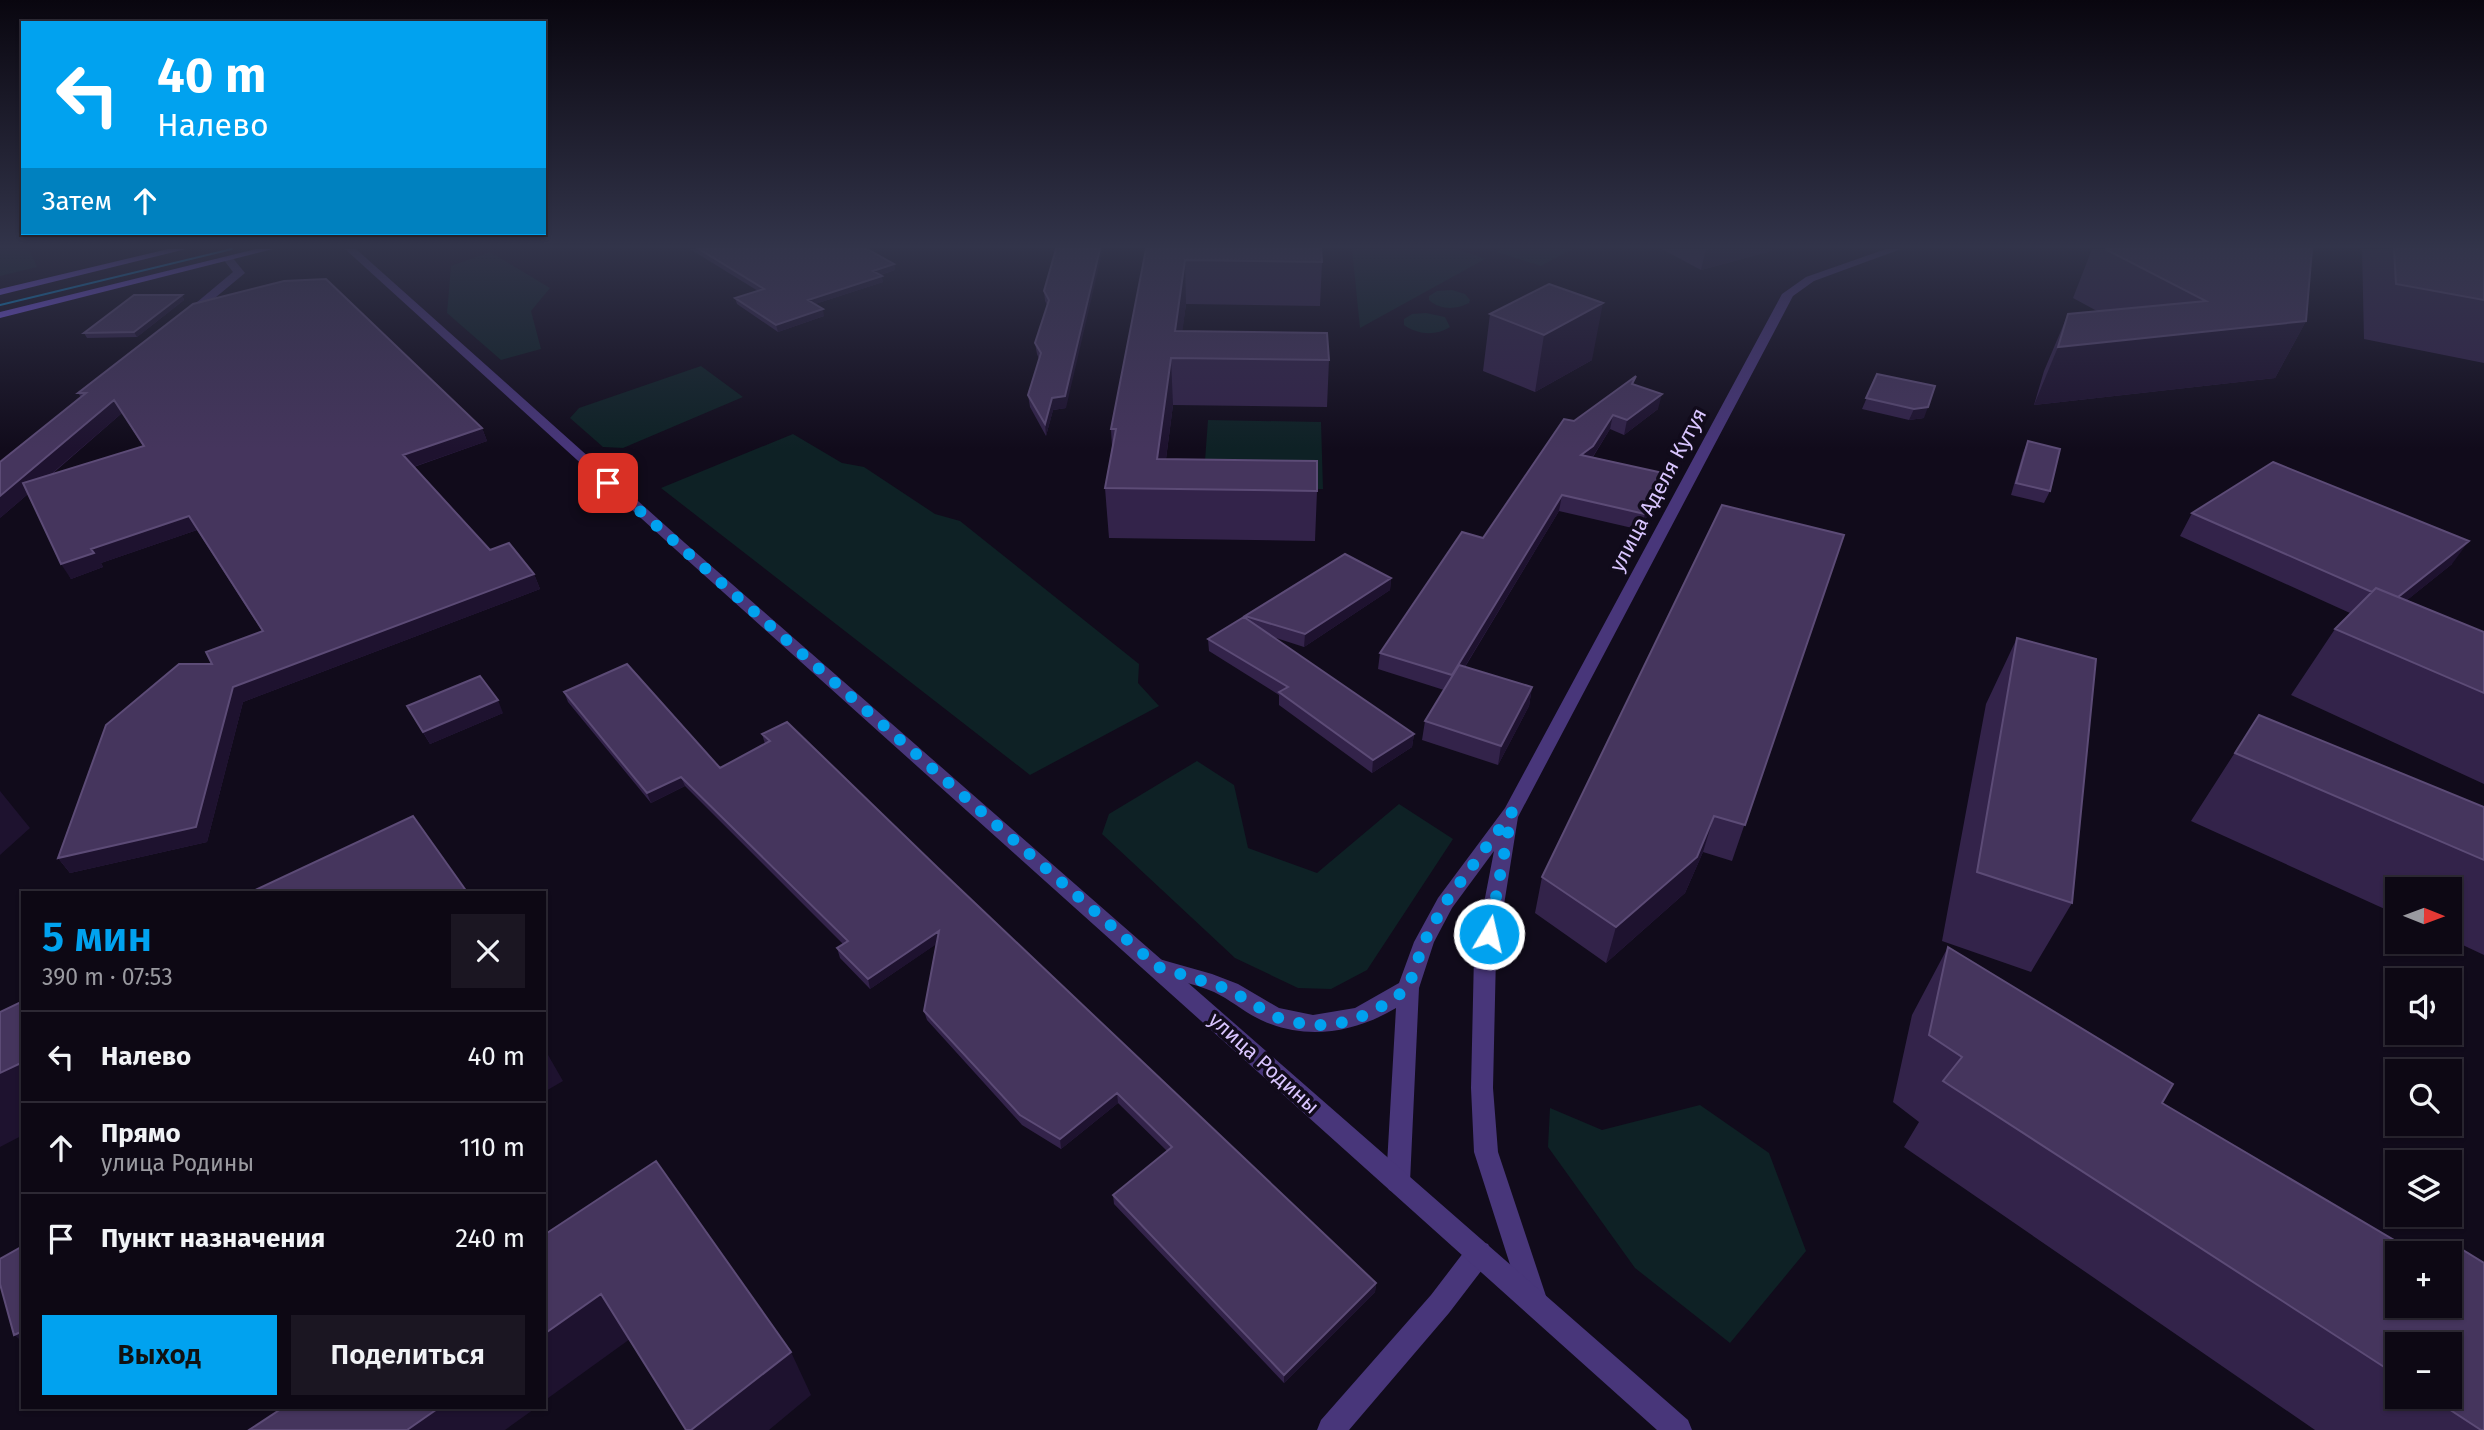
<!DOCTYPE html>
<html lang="ru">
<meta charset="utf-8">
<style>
body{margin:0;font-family:"Fira Sans",sans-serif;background:#1b1622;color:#f1f3f6;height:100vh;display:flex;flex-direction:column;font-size:26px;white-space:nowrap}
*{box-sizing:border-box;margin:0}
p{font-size:23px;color:#9a9aa0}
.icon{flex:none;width:38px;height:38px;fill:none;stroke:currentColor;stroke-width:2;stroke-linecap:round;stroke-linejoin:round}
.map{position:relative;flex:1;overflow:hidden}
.sheet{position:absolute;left:21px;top:891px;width:525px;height:518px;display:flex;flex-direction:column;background:#0d0814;border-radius:0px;box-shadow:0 2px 5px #0004,0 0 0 2px #2d2934}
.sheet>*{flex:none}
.hud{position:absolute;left:21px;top:21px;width:525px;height:214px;border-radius:0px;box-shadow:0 2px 5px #0004,0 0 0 2px #2d2934;background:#01a2ef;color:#fff;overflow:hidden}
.needle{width:46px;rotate:91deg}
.fabs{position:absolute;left:2385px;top:877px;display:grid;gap:14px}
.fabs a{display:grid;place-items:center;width:77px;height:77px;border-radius:0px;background:#0d0814;box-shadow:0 2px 5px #0004,0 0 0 2px #2d2934;font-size:35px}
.pin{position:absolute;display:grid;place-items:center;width:60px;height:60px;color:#fff;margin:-30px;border-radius:14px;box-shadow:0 4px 10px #0006}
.me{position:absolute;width:77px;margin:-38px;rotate:9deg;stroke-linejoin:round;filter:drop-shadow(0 0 5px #0008)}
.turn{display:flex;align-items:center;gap:24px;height:147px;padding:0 21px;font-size:32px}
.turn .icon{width:91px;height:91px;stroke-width:2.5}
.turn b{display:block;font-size:49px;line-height:60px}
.then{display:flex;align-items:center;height:66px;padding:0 21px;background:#0003;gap:14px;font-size:26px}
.round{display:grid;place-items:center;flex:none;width:74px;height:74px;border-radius:0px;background:#1b1622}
.summary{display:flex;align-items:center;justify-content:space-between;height:119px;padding:0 21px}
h1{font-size:42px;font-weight:600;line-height:52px;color:#01a2ef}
.cta{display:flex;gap:14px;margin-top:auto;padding:14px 21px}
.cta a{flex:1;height:80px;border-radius:0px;background:#01a2ef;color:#111;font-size:28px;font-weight:600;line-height:80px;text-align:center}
.cta a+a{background:#1b1622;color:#f1f3f6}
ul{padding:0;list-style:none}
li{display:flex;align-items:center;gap:21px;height:91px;padding:0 21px;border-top:2px solid #2d2934}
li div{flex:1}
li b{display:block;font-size:26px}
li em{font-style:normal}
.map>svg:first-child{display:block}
.green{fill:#0e2125}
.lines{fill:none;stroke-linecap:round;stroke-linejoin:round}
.minor{fill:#48367a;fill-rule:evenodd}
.tertiary{fill:#48367a;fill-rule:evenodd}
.secondary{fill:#855dfe;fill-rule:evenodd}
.tram{stroke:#01a2ef;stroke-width:2}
.wall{fill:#33234a;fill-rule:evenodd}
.shaded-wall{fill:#1e122f}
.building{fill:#45355d;stroke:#5c4b76;stroke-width:2}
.route{stroke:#01a2ef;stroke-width:12;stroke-dasharray:0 21.6}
.labels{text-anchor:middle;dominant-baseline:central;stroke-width:7;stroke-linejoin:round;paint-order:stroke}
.street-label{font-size:21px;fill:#d9c5ff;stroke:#110b1b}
</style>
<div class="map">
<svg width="2484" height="1430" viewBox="0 0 2484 1430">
<rect width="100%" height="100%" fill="#110b1b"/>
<path class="green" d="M 0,249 L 29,249 L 37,267 L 0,276 Z
M 1352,249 L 1458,249 L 1485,259 L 1360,328 Z
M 1502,249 L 1572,249 L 1541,266 L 1497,252 Z
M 490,252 L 550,288 L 531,311 L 541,349 L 501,360 L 447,313 L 451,266 Z
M 1452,290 L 1465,294 L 1470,300 L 1469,303 C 1456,310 1440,310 1429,300 L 1429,296 L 1437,291 Z
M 1426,313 L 1445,317 L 1450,327 C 1436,336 1418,335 1404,325 L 1404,319 L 1412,314 Z
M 701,366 L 743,397 L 623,448 L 603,447 L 570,418 L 579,408 Z
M 1208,420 L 1321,422 L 1323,489 L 1203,488 Z
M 793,434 L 842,463 L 864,467 L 935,514 L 960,521 L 1139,664 L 1138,683 L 1159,706 L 1030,775 L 661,488 Z
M 1197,761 L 1234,785 L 1248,848 L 1317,873 L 1399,804 L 1453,839 L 1367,970 L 1331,989 L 1298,988 L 1235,958 L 1102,834 L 1109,814 Z
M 1700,1105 L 1769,1153 L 1806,1251 L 1730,1343 L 1635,1268 L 1548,1147 L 1550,1108 L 1602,1130 Z"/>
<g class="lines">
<path class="minor" d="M 1886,249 L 1901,249 L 1814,281 L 1793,296 L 1518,817 L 1496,955 L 1493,1088 L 1498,1152 L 1548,1302 L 1544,1311 L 1535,1315 L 1526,1311 L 1522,1302 L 1474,1152 L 1471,1088 L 1474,955 L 1494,851 L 1452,908 L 1434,942 L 1419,988 L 1410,1182 L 1407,1190 L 1398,1193 L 1389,1190 L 1386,1182 L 1396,1008 C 1354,1033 1306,1041 1261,1020 C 1244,1012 1231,1000 1214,992 C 1194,983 1172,980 1152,973 L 1148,967 L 1152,961 L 1159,959 L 1212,974 L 1238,984 L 1279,1008 L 1313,1015 L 1355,1008 L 1399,983 L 1414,942 L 1438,898 L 1505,808 L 1782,294 L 1806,277 Z
M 224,257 L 232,257 L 245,273 L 192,317 L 184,317 L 184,313 L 233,272 L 223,259 Z
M 1479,1241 L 1488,1244 L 1492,1253 L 1488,1262 L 1449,1313 L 1349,1430 L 1317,1430 L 1321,1420 L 1431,1295 L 1470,1244 Z"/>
<path class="tertiary" d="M 345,249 L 356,249 L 685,543 L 1688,1420 L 1692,1430 L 1657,1430 L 675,549 Z"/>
<path class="secondary" d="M 168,249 L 186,249 L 0,295 L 0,289 Z
M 256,249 L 273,249 L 0,318 L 0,312 Z"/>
<path class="tram" d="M 0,305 L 232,249"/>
</g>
<path class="wall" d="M 690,249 L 867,249 L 894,264 L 895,270 L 881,275 L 883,282 L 815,304 L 824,316 L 778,332 L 737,304 L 735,298 L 758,291 Z
M 1056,249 L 1066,408 L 1053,410 L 1046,436 L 1030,407 L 1028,395 L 1039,359 L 1037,354 L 1035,343 L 1047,305 L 1045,301 L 1044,291 Z
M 1146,249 L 1322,262 L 1320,306 L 1186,304 L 1182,331 L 1329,360 L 1327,407 L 1173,405 L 1166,459 L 1317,491 L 1315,541 L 1109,538 L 1105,488 L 1112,447 L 1111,429 Z
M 1662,249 L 1772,249 L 1771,251 L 1701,270 Z
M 2092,249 L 2312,249 L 2306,321 L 2275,378 L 2034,405 L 2044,371 L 2068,314 L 2097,311 L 2073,298 Z
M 2362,249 L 2484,249 L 2484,363 L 2364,339 Z
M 1549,284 L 1592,360 L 1535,392 L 1483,371 L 1490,314 Z
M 182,295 L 184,300 L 137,337 L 87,338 L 84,333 Z
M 193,304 L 482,428 L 487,441 L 414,467 L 490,550 L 534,574 L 540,589 L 243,702 L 207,842 L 70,873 L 58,858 L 212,664 L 262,631 L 197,530 L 101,563 L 103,567 L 71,579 L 28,494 L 0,518 L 81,397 L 78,393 ZM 122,413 L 143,446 L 51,475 Z
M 1877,374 L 1924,418 L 1909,420 L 1862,409 Z
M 1634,384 L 1658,409 L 1624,435 L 1610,429 L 1593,457 L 1663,473 L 1659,488 L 1641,530 L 1559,511 L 1465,667 L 1532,687 L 1529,706 L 1498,765 L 1422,740 L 1425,721 L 1444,690 L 1378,669 L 1380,653 L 1483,538 L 1574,421 Z
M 2028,441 L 2050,491 L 2044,503 L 2011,495 L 2023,453 Z
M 2192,513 L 2452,564 L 2407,600 L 2484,632 L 2484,784 L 2291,695 L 2335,629 L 2350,613 L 2180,536 Z
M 1844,535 L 1732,861 L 1703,852 L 1685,893 L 1606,963 L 1535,913 L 1542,877 Z
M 1391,578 L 1390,590 L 1304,647 L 1273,637 L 1414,734 L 1412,747 L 1372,773 L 1279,705 L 1279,695 L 1209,651 L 1208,639 L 1245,618 L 1245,616 Z
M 2017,638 L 2072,903 L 2031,972 L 1942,941 L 1986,704 Z
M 564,692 L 720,768 L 765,744 L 762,734 L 938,868 L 1376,1283 L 1375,1292 L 1284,1383 L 1114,1204 L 1113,1195 L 1167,1151 L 1118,1103 L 1061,1149 L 1022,1125 L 927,1020 L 924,1011 L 936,944 L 870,989 L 840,958 L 837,948 L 843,944 L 685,786 L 651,803 L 568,702 Z
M 407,706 L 503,713 L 430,744 Z
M 2259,715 L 2484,807 L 2484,955 L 2450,939 L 2450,889 L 2398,889 L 2398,915 L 2191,821 Z
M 1948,947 L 2162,1103 L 2450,1306 L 2450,1253 L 2444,1253 L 2453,1244 L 2484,1430 L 2315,1430 L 1904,1147 L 1919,1122 L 1893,1102 L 1912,1015 ZM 2398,1344 L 2450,1396 L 2398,1396 Z"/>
<path class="shaded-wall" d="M 1100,249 L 1103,249 L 1066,408 L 1053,410 L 1046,436 L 1045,424 L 1052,398 Z
M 1706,249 L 1772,249 L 1771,251 L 1701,270 Z
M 1185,260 L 1186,304 L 1179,358 L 1175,331 Z
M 894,264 L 895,270 L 874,277 L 873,271 Z
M 882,276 L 883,282 L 809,306 L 808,300 Z
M 182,295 L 184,300 L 137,337 L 134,332 Z
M 1603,303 L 1592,360 L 1535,392 L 1544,335 Z
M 823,309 L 824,316 L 778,332 L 776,325 Z
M 2306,321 L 2275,378 L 2034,405 L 2058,347 Z
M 1171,358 L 1173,405 L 1162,489 L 1157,459 Z
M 1662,394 L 1658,409 L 1624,435 L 1627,420 Z
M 114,400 L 122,413 L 0,518 L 0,496 Z
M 1928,407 L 1924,418 L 1909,420 L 1914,409 Z
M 1613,415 L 1610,429 L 1590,461 L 1581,455 Z
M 482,428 L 487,441 L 410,468 L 403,455 Z
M 1663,473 L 1659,488 L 1641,530 L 1645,514 Z
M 1562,495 L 1559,511 L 1450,691 L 1452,675 Z
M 189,516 L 197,530 L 101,563 L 103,567 L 71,579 L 61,564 L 91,549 Z
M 2469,541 L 2452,564 L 2376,625 L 2392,601 Z
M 534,574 L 540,589 L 243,702 L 207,842 L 70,873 L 58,858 L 233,687 Z
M 1391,578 L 1390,590 L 1304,647 L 1305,634 Z
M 1532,687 L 1529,706 L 1498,765 L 1501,746 Z
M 498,700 L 503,713 L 430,744 L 423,732 Z
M 1414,734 L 1412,747 L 1372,773 L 1373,760 Z
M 681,777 L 685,786 L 651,803 L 647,793 Z
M 0,791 L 30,828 L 0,855 Z
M 1714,816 L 1703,852 L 1685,893 L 1606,963 L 1616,927 Z
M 939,931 L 941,941 L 870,989 L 868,979 Z
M 544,1048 L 563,1081 L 544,1092 Z
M 23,1062 L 23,1135 L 0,1147 L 0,1073 Z
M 1117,1093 L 1118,1103 L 1061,1149 L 1060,1139 Z
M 1376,1283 L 1375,1292 L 1284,1383 L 1284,1375 Z
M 601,1294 L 630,1339 L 544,1401 L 544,1334 Z
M 23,1331 L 23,1342 L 14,1335 Z
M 791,1352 L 811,1395 L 769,1430 L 691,1430 Z
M 440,1407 L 537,1407 L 505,1430 L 407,1430 Z"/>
<path class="building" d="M 699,249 L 867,249 L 894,264 L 873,271 L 882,276 L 808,300 L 823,309 L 776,325 L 735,298 L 764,289 Z
M 1056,249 L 1100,249 L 1065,396 L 1052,398 L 1045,424 L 1028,395 L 1041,353 L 1035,343 L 1049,300 L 1044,291 Z
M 1146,249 L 1321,249 L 1322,262 L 1185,260 L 1175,331 L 1327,333 L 1329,360 L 1171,358 L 1157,459 L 1317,461 L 1317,491 L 1105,488 L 1116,429 L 1111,429 Z
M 2105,249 L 2312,249 L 2306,321 L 2058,347 L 2068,314 L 2206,301 Z
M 2394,249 L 2484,249 L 2484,300 L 2396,284 Z
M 326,279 L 482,428 L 403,455 L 490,550 L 509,543 L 534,574 L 233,687 L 196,827 L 58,858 L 106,725 L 179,664 L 212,664 L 206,652 L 263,631 L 189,516 L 91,549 L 94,553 L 61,564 L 23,483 L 144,446 L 114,400 L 0,496 L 0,462 L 86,393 L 78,393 L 193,304 L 284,281 Z
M 1549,284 L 1603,303 L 1544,335 L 1490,314 Z
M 134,295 L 182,295 L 134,332 L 84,333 Z
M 1877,374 L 1935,386 L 1928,407 L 1914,409 L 1866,398 Z
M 1636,376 L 1632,384 L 1662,394 L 1627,420 L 1613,415 L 1593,446 L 1581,455 L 1663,473 L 1645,514 L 1562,495 L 1452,675 L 1380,653 L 1462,532 L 1483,538 L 1564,419 L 1574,421 Z
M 2028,441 L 2060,449 L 2050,491 L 2016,483 Z
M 2273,462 L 2469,541 L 2398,597 L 2376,588 L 2372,592 L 2192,513 Z
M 1722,505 L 1844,535 L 1745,825 L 1714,816 L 1697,857 L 1616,927 L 1542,877 Z
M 1345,554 L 1391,578 L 1305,634 L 1245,616 Z
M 2376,588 L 2484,632 L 2484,693 L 2335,629 Z
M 1244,617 L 1414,734 L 1373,760 L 1279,692 L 1288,687 L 1208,639 Z
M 2017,638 L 2096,659 L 2072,903 L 1977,872 Z
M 627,664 L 720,768 L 770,741 L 762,734 L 787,722 L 938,868 L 1376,1283 L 1284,1375 L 1113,1195 L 1172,1147 L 1117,1093 L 1060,1139 L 1020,1115 L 924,1011 L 939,931 L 868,979 L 837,948 L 848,941 L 681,777 L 647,793 L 564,692 Z
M 1459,665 L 1532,687 L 1501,746 L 1425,721 Z
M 480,676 L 498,700 L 423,732 L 407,706 Z
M 2259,715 L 2484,807 L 2484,860 L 2235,753 Z
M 413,816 L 467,892 L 251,892 Z
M 1948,947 L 2173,1084 L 2162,1103 L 2416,1253 L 2398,1253 L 2398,1306 L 2450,1306 L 2450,1253 L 2448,1253 L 2453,1244 L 2484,1263 L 2484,1430 L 2481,1430 L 2429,1396 L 2450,1396 L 2450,1344 L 2398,1344 L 2398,1376 L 1943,1081 L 1962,1057 L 1929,1035 Z
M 23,1001 L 23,1062 L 0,1073 L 0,1012 Z
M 656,1161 L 791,1352 L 691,1430 L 686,1430 L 601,1294 L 544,1334 L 544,1235 Z
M 23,1246 L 23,1331 L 14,1335 L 0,1284 L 0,1259 Z
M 284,1407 L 440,1407 L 407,1430 L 249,1430 Z"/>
<linearGradient id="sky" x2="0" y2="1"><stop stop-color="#09060f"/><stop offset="0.55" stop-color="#32344a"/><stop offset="1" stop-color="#32344a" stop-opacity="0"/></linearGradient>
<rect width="2484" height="449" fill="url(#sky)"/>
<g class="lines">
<path class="route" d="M 608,483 L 1158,967 L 1228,989 L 1275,1017 L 1307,1025 L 1332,1025 L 1356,1019 L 1388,1003 L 1408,988 L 1424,942 L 1445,903 L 1512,812 L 1489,934"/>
</g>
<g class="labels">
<g class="street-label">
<text transform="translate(1658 490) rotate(-62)">улица Аделя Кутуя</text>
<text transform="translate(1264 1063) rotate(42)">улица Родины</text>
</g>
</g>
</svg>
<div class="fabs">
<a><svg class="needle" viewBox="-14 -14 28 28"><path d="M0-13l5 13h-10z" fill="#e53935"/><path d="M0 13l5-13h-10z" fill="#9a9aa0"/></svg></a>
<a><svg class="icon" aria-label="sound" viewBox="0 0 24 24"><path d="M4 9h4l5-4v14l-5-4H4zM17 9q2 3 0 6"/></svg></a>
<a><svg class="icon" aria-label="search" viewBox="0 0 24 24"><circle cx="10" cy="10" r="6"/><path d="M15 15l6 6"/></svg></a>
<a><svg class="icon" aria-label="layers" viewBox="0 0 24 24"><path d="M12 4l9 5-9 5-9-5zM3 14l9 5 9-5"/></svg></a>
<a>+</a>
<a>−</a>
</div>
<div class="pin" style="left:608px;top:483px;background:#d93025"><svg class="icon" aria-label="arrive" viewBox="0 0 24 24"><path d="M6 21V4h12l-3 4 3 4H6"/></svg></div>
<svg class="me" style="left:1489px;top:934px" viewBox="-20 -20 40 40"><circle r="17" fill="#01a2ef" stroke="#fff" stroke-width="3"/><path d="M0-11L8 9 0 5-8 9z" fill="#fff"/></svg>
<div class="hud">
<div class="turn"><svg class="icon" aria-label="left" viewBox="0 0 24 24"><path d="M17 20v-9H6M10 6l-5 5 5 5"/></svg><div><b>40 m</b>Налево</div></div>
<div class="then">Затем<svg class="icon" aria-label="ahead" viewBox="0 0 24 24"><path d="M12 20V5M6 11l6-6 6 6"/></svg></div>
</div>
<section class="sheet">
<div class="summary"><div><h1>5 мин</h1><p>390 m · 07:53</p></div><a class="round"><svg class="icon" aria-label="close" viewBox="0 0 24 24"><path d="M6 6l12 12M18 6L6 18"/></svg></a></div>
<ul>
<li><svg class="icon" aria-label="left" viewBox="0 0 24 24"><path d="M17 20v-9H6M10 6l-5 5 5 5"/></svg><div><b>Налево</b></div><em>40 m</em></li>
<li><svg class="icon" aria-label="ahead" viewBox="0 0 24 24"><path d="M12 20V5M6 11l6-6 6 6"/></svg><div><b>Прямо</b><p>улица Родины</p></div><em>110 m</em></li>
<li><svg class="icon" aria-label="arrive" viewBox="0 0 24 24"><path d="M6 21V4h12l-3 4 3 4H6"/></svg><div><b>Пункт назначения</b></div><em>240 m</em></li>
</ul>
<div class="cta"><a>Выход</a><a>Поделиться</a></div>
</section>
</div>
